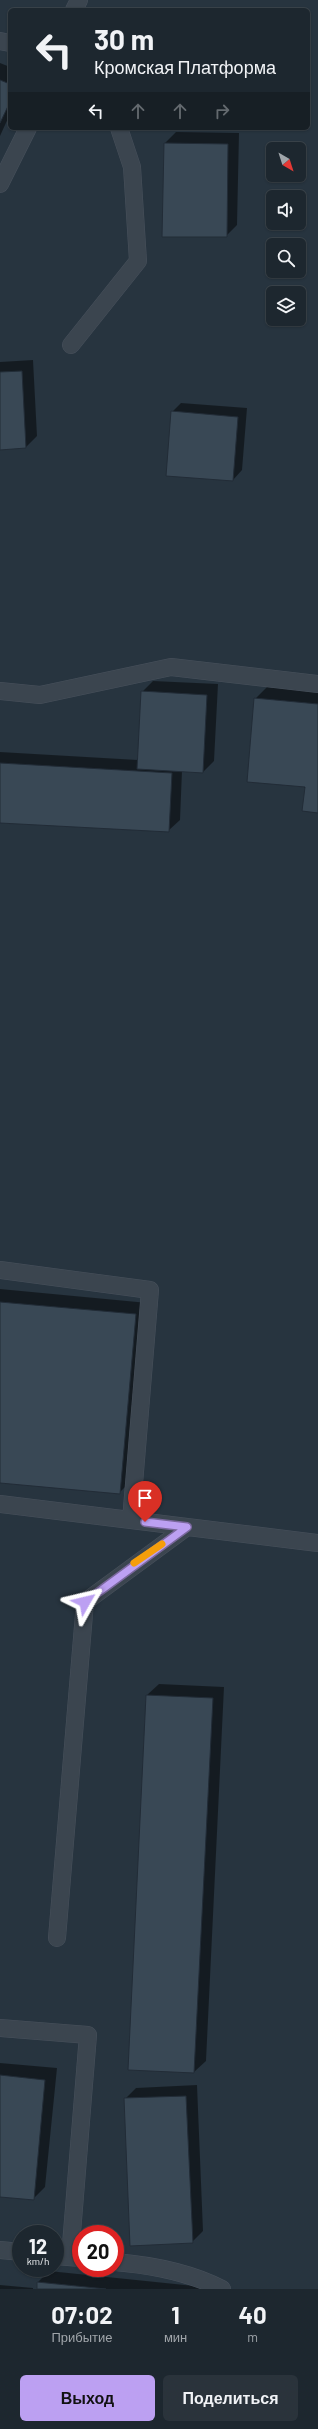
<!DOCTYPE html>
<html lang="ru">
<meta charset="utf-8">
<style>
body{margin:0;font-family:Barlow,sans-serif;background:#2a333b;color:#f1f3f6;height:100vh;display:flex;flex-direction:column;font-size:15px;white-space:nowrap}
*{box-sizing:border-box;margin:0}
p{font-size:13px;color:#a0a5aa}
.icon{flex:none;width:22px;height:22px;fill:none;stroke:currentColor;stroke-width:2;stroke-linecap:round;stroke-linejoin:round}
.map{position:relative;height:2289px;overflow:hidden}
.details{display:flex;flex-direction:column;background:#1d272f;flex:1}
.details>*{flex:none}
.banner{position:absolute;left:8px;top:8px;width:302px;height:122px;border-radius:6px;box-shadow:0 1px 3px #0004,0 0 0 1px #3b444b;background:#1d272f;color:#f1f3f6;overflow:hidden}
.needle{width:26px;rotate:141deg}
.buttons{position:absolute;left:266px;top:142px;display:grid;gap:8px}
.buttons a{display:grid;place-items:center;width:40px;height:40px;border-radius:6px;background:#1d272f;box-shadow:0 1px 3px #0004,0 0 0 1px #3b444b;font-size:20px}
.speed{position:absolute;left:12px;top:2225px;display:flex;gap:8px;font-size:20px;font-weight:700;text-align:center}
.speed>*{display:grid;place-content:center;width:52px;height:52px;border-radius:50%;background:#1d272f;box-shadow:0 1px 3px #0004,0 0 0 1px #3b444b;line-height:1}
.speed small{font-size:10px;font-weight:400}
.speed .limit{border:6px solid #d22;background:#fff;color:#111}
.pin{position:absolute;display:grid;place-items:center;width:34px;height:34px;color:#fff;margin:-41px -17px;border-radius:50% 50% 50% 0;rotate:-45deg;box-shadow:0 0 4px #0007}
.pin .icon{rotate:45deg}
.me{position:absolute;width:44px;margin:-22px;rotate:53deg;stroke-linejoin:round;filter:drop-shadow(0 0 3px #0008)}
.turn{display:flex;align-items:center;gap:14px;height:84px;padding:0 20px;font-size:18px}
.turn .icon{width:52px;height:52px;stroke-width:2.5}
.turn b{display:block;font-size:28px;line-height:34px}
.lanes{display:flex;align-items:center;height:38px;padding:0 20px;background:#0003;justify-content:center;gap:20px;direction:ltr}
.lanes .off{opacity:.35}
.eta{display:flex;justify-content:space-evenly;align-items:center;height:68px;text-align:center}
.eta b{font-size:24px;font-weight:700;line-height:28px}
.action{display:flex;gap:8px;margin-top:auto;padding:8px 20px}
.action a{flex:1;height:46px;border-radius:6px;background:#bca0f2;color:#111;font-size:16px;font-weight:700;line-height:46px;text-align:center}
.action a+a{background:#2a333b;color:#f1f3f6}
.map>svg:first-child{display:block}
.shadow{fill:#0007}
.building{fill:#394855;stroke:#222c37}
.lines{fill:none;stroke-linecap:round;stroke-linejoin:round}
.lane-casing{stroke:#48515c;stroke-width:18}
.lane{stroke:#3b454f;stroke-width:17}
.route-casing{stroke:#7a689d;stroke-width:10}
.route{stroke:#bca0f2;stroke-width:7}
.slow{stroke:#f59e0b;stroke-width:7}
</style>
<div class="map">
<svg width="318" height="2289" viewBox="0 0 318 2289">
<rect width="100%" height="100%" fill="#27343f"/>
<path class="shadow" d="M 0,63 L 10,67 L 10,114 L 0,136 Z
M 176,132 L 239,133 L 237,225 L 226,236 L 165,143 Z
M 33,360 L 37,436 L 26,447 L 0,449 L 0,362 Z
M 181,403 L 247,408 L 242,470 L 233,480 L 172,412 Z
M 153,681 L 218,684 L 214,761 L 203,772 L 182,771 L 180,820 L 168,831 L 0,822 L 0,752 L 138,760 L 142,692 Z
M 267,687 L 318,691 L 318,812 L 255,699 Z
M 0,1289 L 148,1303 L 131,1481 L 119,1493 L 0,1482 Z
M 159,1684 L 224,1687 L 206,2061 L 194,2072 L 129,2069 L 147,1695 Z
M 0,2063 L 57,2068 L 45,2187 L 33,2199 L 0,2196 Z
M 197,2085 L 203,2231 L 192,2242 L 125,2099 L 136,2088 Z
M 49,2271 L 204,2287 L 204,2289 L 38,2289 L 38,2282 Z
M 0,2285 L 33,2288 L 33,2289 L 0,2289 Z"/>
<path class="building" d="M 0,80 L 10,84 L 10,102 L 0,123 Z
M 164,143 L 228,144 L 227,237 L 162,237 Z
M 22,371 L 26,448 L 0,450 L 0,372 Z
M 171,411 L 238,417 L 233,481 L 166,476 Z
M 141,691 L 207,695 L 203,773 L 137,769 Z
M 254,698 L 318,704 L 318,813 L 302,811 L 305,787 L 247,782 Z
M 0,763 L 172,773 L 169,832 L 0,823 Z
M 0,1302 L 136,1314 L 120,1494 L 0,1483 Z
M 146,1695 L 213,1698 L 194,2073 L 128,2070 Z
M 0,2075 L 45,2080 L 34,2200 L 0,2197 Z
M 186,2096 L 193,2243 L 130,2246 L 124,2098 Z
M 37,2282 L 106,2289 L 37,2289 Z"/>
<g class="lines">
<defs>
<path id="lane" d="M 74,10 L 79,0
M 0,41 L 10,43
M 0,184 L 28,128
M 71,345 L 138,261 L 132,167 L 119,128
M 0,691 L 40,695 L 171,667 L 318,684
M 0,1270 L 150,1290 L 131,1520
M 0,1504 L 318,1543
M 57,1938 L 85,1602 L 187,1527
M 0,2028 L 88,2035 L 70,2257
M 0,2250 L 21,2252
M 55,2256 L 81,2258
M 115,2262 C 151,2265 189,2272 222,2289"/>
</defs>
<use href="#lane" class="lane-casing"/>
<use href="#lane" class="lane"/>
</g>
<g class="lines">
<defs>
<path id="route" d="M 85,1602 L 187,1527 L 145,1522"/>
</defs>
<use href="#route" class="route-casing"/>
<use href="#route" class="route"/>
<path class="slow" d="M 134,1563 L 162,1544"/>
</g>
</svg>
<div class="buttons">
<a><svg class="needle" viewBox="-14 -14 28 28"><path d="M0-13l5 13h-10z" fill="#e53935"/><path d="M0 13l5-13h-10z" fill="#a0a5aa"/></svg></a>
<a><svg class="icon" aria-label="sound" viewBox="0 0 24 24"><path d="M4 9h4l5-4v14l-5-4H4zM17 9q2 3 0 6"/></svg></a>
<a><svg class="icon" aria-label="search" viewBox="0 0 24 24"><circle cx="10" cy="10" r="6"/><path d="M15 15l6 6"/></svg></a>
<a><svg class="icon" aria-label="layers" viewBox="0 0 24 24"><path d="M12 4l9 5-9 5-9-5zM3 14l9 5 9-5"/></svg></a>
</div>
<div class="speed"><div>12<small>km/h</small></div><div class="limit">20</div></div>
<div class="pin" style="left:145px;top:1522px;background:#d93025"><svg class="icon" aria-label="arrive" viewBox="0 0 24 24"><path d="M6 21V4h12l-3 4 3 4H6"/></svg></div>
<svg class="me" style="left:85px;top:1602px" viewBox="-20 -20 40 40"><path d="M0-17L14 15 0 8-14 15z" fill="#bca0f2" stroke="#fff" stroke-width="4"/></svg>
<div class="banner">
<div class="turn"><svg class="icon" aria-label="left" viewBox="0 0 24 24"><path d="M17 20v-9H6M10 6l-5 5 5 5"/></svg><div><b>30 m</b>Кромская Платформа</div></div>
<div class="lanes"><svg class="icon" aria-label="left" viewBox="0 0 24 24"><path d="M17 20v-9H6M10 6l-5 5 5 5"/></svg><svg class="icon off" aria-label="ahead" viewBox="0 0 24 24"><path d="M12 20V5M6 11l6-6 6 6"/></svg><svg class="icon off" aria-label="ahead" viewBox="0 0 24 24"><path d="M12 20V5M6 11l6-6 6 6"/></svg><svg class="icon off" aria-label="right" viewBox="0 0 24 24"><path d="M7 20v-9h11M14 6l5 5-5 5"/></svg></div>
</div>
</div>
<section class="details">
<div class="eta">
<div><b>07:02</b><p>Прибытие</p></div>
<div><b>1</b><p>мин</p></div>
<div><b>40</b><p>m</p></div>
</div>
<div class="action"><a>Выход</a><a>Поделиться</a></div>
</section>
